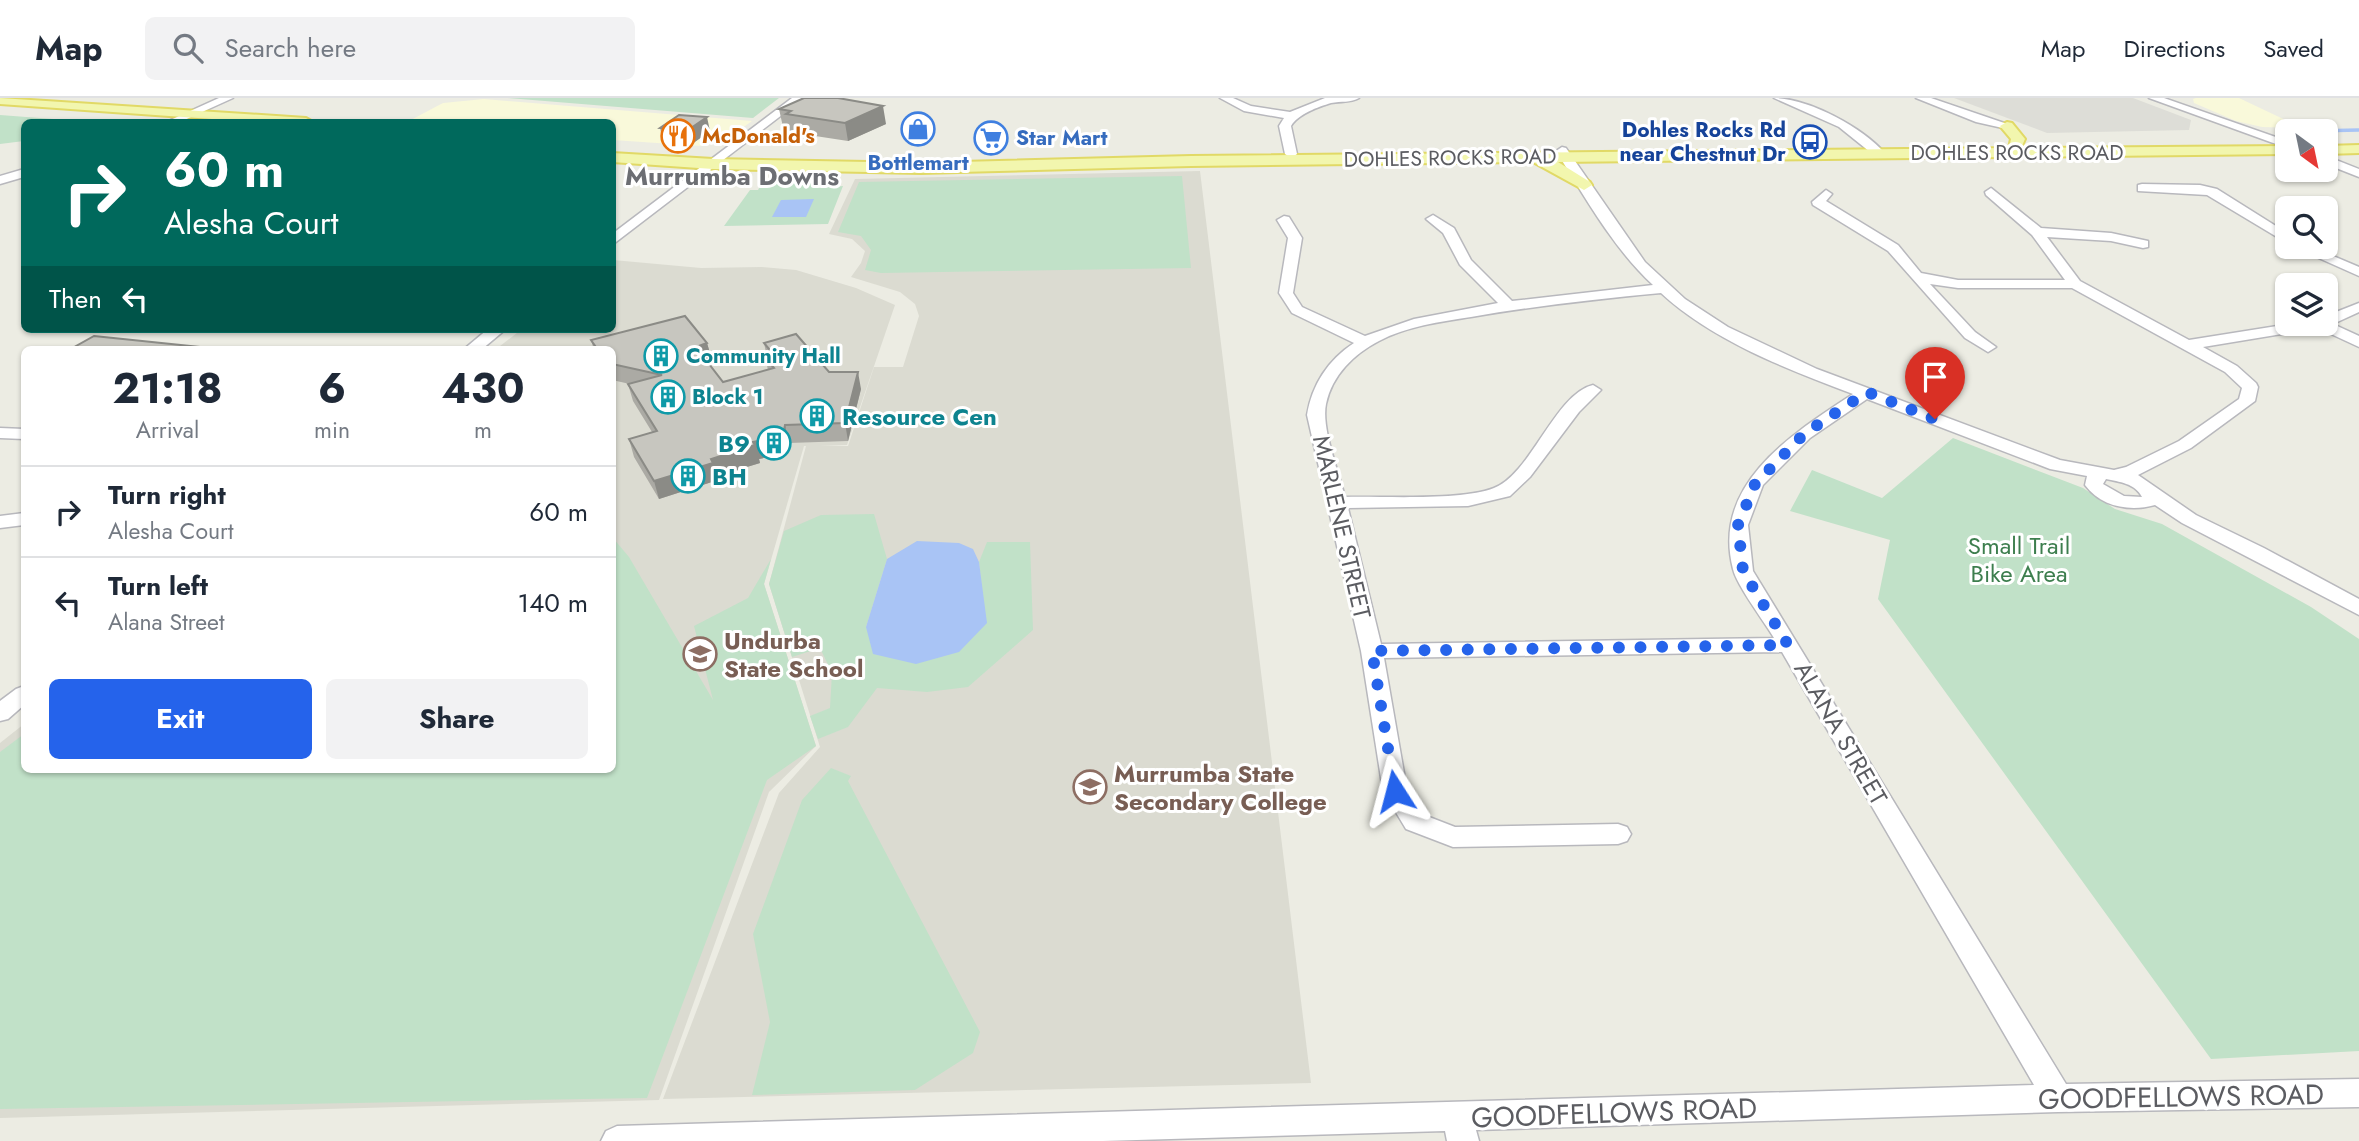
<!DOCTYPE html>
<style>
body{margin:0;font-family:Jost,sans-serif;background:#f2f2f3;color:#1f2937;height:100vh;display:flex;flex-direction:column;font-size:26px;white-space:nowrap}
*{box-sizing:border-box;margin:0}
p{font-size:23px;color:#747a83}
.icon{flex:none;width:38px;height:38px;fill:none;stroke:currentColor;stroke-width:2;stroke-linecap:round;stroke-linejoin:round}
.map{position:relative;flex:1;overflow:hidden}
.details{position:absolute;left:21px;top:248px;width:595px;height:427px;display:flex;flex-direction:column;background:#fff;border-radius:10px;box-shadow:0 2px 5px #0004}
.details>*{flex:none}
.banner{position:absolute;left:21px;top:21px;width:595px;height:214px;border-radius:10px;box-shadow:0 2px 5px #0004;background:#00695c;color:#fff;overflow:hidden}
.needle{width:46px;rotate:147deg}
.controls{position:absolute;left:2275px;top:21px;display:grid;gap:14px}
.controls a{display:grid;place-items:center;width:63px;height:63px;border-radius:10px;background:#fff;box-shadow:0 2px 5px #0004;font-size:35px}
.pin{position:absolute;display:grid;place-items:center;width:60px;height:60px;color:#fff;margin:-72px -30px;border-radius:50% 50% 50% 0;rotate:-45deg;box-shadow:0 0 7px #0007}
.pin .icon{rotate:45deg}
.me{position:absolute;width:77px;margin:-38px;rotate:351deg;stroke-linejoin:round;filter:drop-shadow(0 0 5px #0008)}
.turn{display:flex;align-items:center;gap:24px;height:147px;padding:0 28px;font-size:32px}
.turn .icon{width:91px;height:91px;stroke-width:2.5}
.turn b{display:block;font-size:49px;line-height:60px}
.then{display:flex;align-items:center;height:66px;padding:0 28px;background:#0003;gap:14px;font-size:26px}
.eta{display:flex;justify-content:space-evenly;align-items:center;height:119px;text-align:center}
.eta b{font-size:42px;font-weight:700;line-height:49px}
.primary-button{display:flex;gap:14px;margin-top:auto;padding:14px 28px}
.primary-button a{flex:1;height:80px;border-radius:10px;background:#2563eb;color:#fff;font-size:28px;font-weight:700;line-height:80px;text-align:center}
.primary-button a+a{background:#f2f2f3;color:#1f2937}
ul{padding:0;list-style:none}
li{display:flex;align-items:center;gap:21px;height:91px;padding:0 28px;border-top:2px solid #e0e1e3}
li div{flex:1}
li b{display:block;font-size:26px}
li em{font-style:normal}
header{display:flex;align-items:center;gap:42px;box-sizing:border-box;height:98px;padding:0 35px;background:#fff;border-bottom:2px solid #e0e1e3}
header strong{font-size:33px}
nav{display:flex;gap:38px;margin-inline-start:auto;font-size:24px}
.search{width:490px;height:63px;background:#f2f2f3;display:flex;align-items:center;gap:18px;box-sizing:border-box;padding:0 24px;border-radius:10px;color:#747a83;font-size:26px}
.map>svg:first-child{display:block}
.commercial{fill:#f9f9da}
.industrial{fill:#ddddd7}
.education{fill:#dbdbd1}
.green{fill:#c1e1c8}
.water{fill:#a9c4f5}
.lines{fill:none;stroke-linecap:round;stroke-linejoin:round}
.stream{stroke:#a9c4f5;stroke-width:3.5}
.minor-casing{stroke:#b8b8bd;stroke-width:3}
.major-casing{stroke:#e1d966;stroke-width:4}
.minor{fill:#fff;fill-rule:evenodd}
.major{fill:#f2f6ae;fill-rule:evenodd}
.wall{fill:#abaaa4}
.shaded-wall{fill:#8b8b86}
.building{fill:#c7c6bf;stroke:#8b8b86;stroke-width:2}
.route{stroke:#2563eb;stroke-width:12;stroke-dasharray:0 21.6}
.labels{text-anchor:middle;dominant-baseline:central;stroke-width:6;stroke-linejoin:round;paint-order:stroke}
.far-transit-label{font-size:21px;font-weight:bold;fill:#164399;stroke:#fff;text-anchor:end}
.far-food-label{font-size:21px;font-weight:bold;fill:#c56008;stroke:#fff;text-anchor:start}
.far-shop-label{font-size:21px;font-weight:bold;fill:#366cbe;stroke:#fff;text-anchor:start}
.far-street-label{font-size:21px;fill:#5b5c61;stroke:#fff}
.far-culture-label{font-size:21px;font-weight:bold;fill:#0d838f;stroke:#fff;text-anchor:start}
.culture-label{font-size:24px;font-weight:bold;fill:#0d838f;stroke:#fff;text-anchor:start}
.street-label{font-size:24px;fill:#5b5c61;stroke:#fff}
.park-label{font-size:24px;fill:#3d7e4e;stroke:#fff}
.education-label{font-size:24px;font-weight:bold;fill:#785e54;stroke:#fff;text-anchor:start}
.far-district-label{font-size:26px;font-weight:bold;fill:#6c6e73;stroke:#fff}
.near-street-label{font-size:28px;fill:#5b5c61;stroke:#fff}
</style>
<header>
<strong>Map</strong>
<div class="search"><svg class="icon" aria-label="search" viewBox="0 0 24 24"><circle cx="10" cy="10" r="6"/><path d="M15 15l6 6"/></svg>Search here</div>
<nav><a>Map</a><a>Directions</a><a>Saved</a></nav>
</header>
<div class="map">
<svg width="2359" height="1043" viewBox="0 0 2359 1043">
<rect width="100%" height="100%" fill="#ecece3"/>
<path class="commercial" d="M 2196,0 L 2239,0 L 2302,30 L 2262,29 L 2236,23 L 2194,5 L 2193,1 Z
M 484,1 L 752,23 L 724,43 L 701,48 L 613,42 L 612,24 L 407,24 L 443,5 Z"/>
<path class="industrial" d="M 1954,0 L 2133,0 L 2191,22 L 2189,32 L 2047,35 Z"/>
<path class="education" d="M 1200,73 L 1311,985 L 663,1001 L 779,695 L 820,649 L 769,486 L 806,348 L 804,348 L 764,486 L 816,648 L 769,694 L 659,1002 L 0,1020 L 0,645 L 24,626 L 24,672 L 612,672 L 612,252 L 495,252 L 522,231 L 612,231 L 613,162 L 701,170 L 762,169 L 796,172 L 856,190 L 895,207 L 847,347 L 820,348 L 848,348 L 874,269 L 903,269 L 919,218 L 915,206 L 900,194 L 851,179 L 861,165 L 865,153 L 852,141 L 829,136 L 855,81 Z"/>
<path class="green" d="M 508,0 L 779,0 L 753,20 Z
M 0,17 L 93,24 L 24,24 L 24,43 L 0,46 Z
M 1182,78 L 1191,170 L 881,175 L 865,172 L 871,152 L 861,138 L 838,134 L 859,84 Z
M 835,84 L 833,89 L 843,88 L 828,126 L 724,128 L 750,92 L 758,92 L 762,85 Z
M 1953,340 L 2083,390 L 2115,411 L 2162,426 L 2311,509 L 2359,541 L 2359,953 L 2211,961 L 1878,501 L 1890,442 L 1790,413 L 1812,372 L 1882,400 Z
M 874,416 L 887,461 L 866,529 L 986,525 L 979,464 L 987,444 L 1030,444 L 1033,532 L 968,589 L 927,594 L 877,590 L 848,629 L 818,641 L 810,618 L 830,610 L 832,575 L 820,550 L 792,559 L 769,486 L 784,433 L 821,417 Z
M 613,440 L 629,459 L 713,602 L 694,528 L 748,500 L 771,461 L 764,486 L 816,648 L 767,682 L 647,1000 L 0,1011 L 0,654 L 24,636 L 24,672 L 612,672 Z
M 831,670 L 851,678 L 848,683 L 980,934 L 973,955 L 915,992 L 752,997 L 770,924 L 753,836 L 802,702 Z"/>
<path class="water" d="M 814,101 L 806,119 L 772,119 L 781,102 Z
M 917,443 L 959,445 L 973,451 L 979,464 L 987,525 L 959,554 L 916,566 L 873,556 L 866,529 L 887,461 Z"/>
<g class="lines">
<path class="stream" d="M 2313,33 L 2359,32"/>
<defs>
<path id="minor" d="M 219,0 L 233,0 L 180,24 L 166,24 Z
M 792,0 L 804,0 L 612,147 L 612,136 Z
M 1220,0 L 1233,0 L 1251,8 L 1290,14 L 1325,0 L 1359,0 C 1351,5 1341,3 1331,5 C 1318,9 1298,16 1291,28 L 1297,56 L 1291,60 L 1285,56 L 1279,28 L 1284,20 L 1244,13 Z
M 1774,0 C 1808,0 1862,29 1885,55 L 1875,58 L 1839,29 Z
M 1916,0 L 1931,0 L 2013,28 L 2007,31 L 1976,24 Z
M 2149,0 L 2164,0 L 2287,43 L 2287,50 Z
M 1562,49 L 1566,50 L 1645,164 L 1685,201 L 1728,229 L 1817,271 L 2060,362 L 2114,372 L 2126,369 L 2179,343 L 2239,301 L 2242,290 L 2225,274 L 2072,190 L 1958,190 L 1930,186 L 1975,234 L 1996,249 L 1988,254 L 1965,240 L 1888,153 L 1813,107 L 1812,104 L 1826,92 L 1832,96 L 1826,103 L 1898,147 L 1921,175 L 1958,182 L 2065,182 L 2032,137 L 1986,97 L 1985,94 L 1991,90 L 2041,130 L 2111,135 L 2148,143 L 2148,149 L 2143,150 L 2111,143 L 2047,139 L 2080,183 L 2189,242 L 2289,226 L 2326,226 L 2326,218 L 2359,205 L 2359,214 L 2333,226 L 2359,238 L 2359,249 L 2318,230 L 2203,249 L 2237,268 L 2256,285 L 2258,289 L 2255,303 L 2191,350 L 2138,377 L 2196,417 L 2264,450 L 2359,501 L 2359,517 L 2182,425 L 2155,407 C 2130,414 2101,409 2085,387 L 2087,378 L 2050,371 L 1867,301 L 1810,340 L 1763,387 L 1748,427 L 1753,473 L 2066,986 L 2359,981 L 2359,1009 L 2058,1014 L 1476,1032 L 1479,1043 L 1447,1043 L 1445,1033 L 1103,1043 L 601,1043 L 606,1033 L 617,1028 L 2034,987 L 1782,554 L 1384,560 L 1407,692 L 1424,717 L 1455,729 L 1618,726 L 1627,729 L 1631,736 L 1627,743 L 1618,746 L 1453,749 L 1406,731 L 1383,693 L 1361,553 L 1307,317 C 1312,287 1328,262 1354,245 L 1292,215 L 1279,195 L 1288,140 L 1277,122 L 1284,118 L 1289,119 L 1302,140 L 1293,195 L 1302,209 L 1365,238 L 1414,221 L 1498,205 L 1460,167 L 1443,135 L 1426,121 L 1433,117 L 1454,130 L 1471,162 L 1512,203 L 1653,187 C 1613,150 1585,99 1556,53 ZM 1661,195 C 1713,243 1787,271 1853,296 C 1792,336 1711,386 1733,471 C 1737,488 1764,523 1774,540 L 1381,546 L 1348,410 L 1468,408 L 1510,398 L 1530,379 L 1579,314 L 1601,292 L 1593,287 C 1555,296 1531,376 1494,390 C 1461,403 1384,398 1345,399 C 1339,375 1321,330 1326,306 C 1332,277 1354,256 1379,243 C 1407,228 1440,224 1471,219 C 1534,208 1598,201 1661,195 ZM 2106,381 C 2119,384 2135,385 2142,399 L 2124,398 L 2103,386 Z
M 2326,58 L 2359,71 L 2359,79 L 2326,66 Z
M 24,71 L 24,79 L 0,86 L 0,78 Z
M 2142,86 L 2200,87 L 2217,91 L 2287,135 L 2287,145 L 2207,97 L 2138,93 L 2138,87 Z
M 2294,149 L 2312,149 L 2359,169 L 2359,178 Z
M 488,231 L 506,231 L 481,252 L 463,252 Z
M 0,330 L 24,331 L 24,341 L 0,340 Z
M 24,415 L 24,427 L 0,430 L 0,418 Z
M 24,588 L 24,607 L 8,621 L 0,623 L 0,603 L 16,591 Z"/>
<path id="major" d="M 0,0 L 306,20 L 313,24 L 254,24 L 0,6 Z
M 2007,24 L 2012,25 L 2025,41 L 2021,50 L 2287,48 L 2287,56 L 1558,64 L 1590,84 L 1592,87 L 1584,92 L 1533,64 L 1191,68 L 921,75 L 713,71 L 612,64 L 612,55 L 713,61 L 921,65 L 1191,58 L 2009,50 L 2011,41 L 2000,28 Z
M 2359,47 L 2359,55 L 2326,56 L 2326,48 Z"/>
</defs>
<use href="#minor" class="minor-casing"/>
<use href="#major" class="major-casing"/>
<use href="#minor" class="minor"/>
<use href="#major" class="major"/>
</g>
<path class="wall" d="M 779,11 L 886,26 L 848,43 L 789,34 L 788,30 L 783,29 Z
M 660,30 L 710,33 L 692,46 L 663,43 Z
M 591,242 L 707,245 L 712,262 L 707,263 L 723,284 L 768,272 L 765,259 L 767,259 L 764,245 L 829,274 L 861,291 L 848,343 L 789,345 L 787,355 L 759,361 L 760,365 L 717,378 L 718,382 L 659,401 L 634,359 L 629,341 L 652,334 L 633,303 L 628,286 L 630,286 L 612,282 L 612,252 L 594,252 Z"/>
<path class="shaded-wall" d="M 883,8 L 886,26 L 848,43 L 845,25 Z
M 707,19 L 710,33 L 692,46 L 688,32 Z
M 707,245 L 712,262 L 700,265 L 696,249 Z
M 858,274 L 861,291 L 848,343 L 845,325 Z
M 785,327 L 789,345 L 787,355 L 759,361 L 760,365 L 717,378 L 718,382 L 659,401 L 654,383 L 753,344 Z"/>
<path class="building" d="M 804,0 L 838,0 L 883,8 L 845,25 L 786,16 L 791,13 L 779,11 Z
M 679,17 L 707,19 L 688,32 L 660,30 Z
M 685,218 L 707,245 L 696,249 L 723,284 L 774,270 L 765,259 L 774,257 L 764,245 L 796,236 L 829,274 L 858,274 L 845,325 L 785,327 L 783,338 L 753,344 L 755,347 L 711,361 L 713,365 L 654,383 L 629,341 L 657,333 L 628,286 L 662,277 L 612,266 L 612,252 L 598,252 L 591,242 Z
M 94,238 L 229,252 L 69,252 Z"/>
<g class="lines">
<path class="route" d="M 1395,693 L 1372,553 L 1788,547 L 1743,473 L 1738,427 L 1755,386 L 1804,336 L 1867,294 L 1935,321"/>
</g>
<defs>
<symbol id="shop-ring" viewBox="-11 -11 22 22"><circle r="9.5" fill="#fff" stroke="#3f7fe0" stroke-width="1.5"/><path d="M-5-2.5h2.3a2.7 3.5 0 0 1 5.4 0H5L5.5 6h-11ZM-1.5-2.5h3a1.5 2.3 0 0 0-3 0Z" fill="#3f7fe0"/></symbol>
<symbol id="restaurant-ring" viewBox="-11 -11 22 22"><circle r="9.5" fill="#fff" stroke="#e8710a" stroke-width="1.5"/><path d="M-5-6h1v4h1v-4h1v4h1v-4h1v5L-1.5 .5V6h-2V.5L-5-1ZM5-6V6H3V1.5H1.5Q1.5-4 5-6Z" fill="#e8710a"/></symbol>
<symbol id="supermarket-ring" viewBox="-11 -11 22 22"><circle r="9.5" fill="#fff" stroke="#3f7fe0" stroke-width="1.5"/><path d="M-6-5.5h2.5l.6 2H6L4.5 2H-2.5L-4.4-4H-6ZM-1.5 3.2a1.3 1.3 0 1 0 .1 0ZM3 3.2a1.3 1.3 0 1 0 .1 0Z" fill="#3f7fe0"/></symbol>
<symbol id="bus-ring" viewBox="-11 -11 22 22"><circle r="9.5" fill="#fff" stroke="#1a4fb4" stroke-width="1.5"/><path d="M-5-6H5V4H4V6H2V4H-2V6H-4V4H-5ZM-3.5-4V0h7V-4ZM-3.5 1.2v1.5H-2V1.2ZM2 1.2v1.5H3.5V1.2Z" fill="#1a4fb4"/></symbol>
<symbol id="building-ring" viewBox="-11 -11 22 22"><circle r="9.5" fill="#fff" stroke="#0f9aa8" stroke-width="1.5"/><path d="M-4-6H4V6H1V3H-1V6H-4ZM-2.5-4.3h1.7v1.8h-1.7ZM.8-4.3h1.7v1.8H.8ZM-2.5-1h1.7V.8h-1.7ZM.8-1h1.7V.8H.8Z" fill="#0f9aa8"/></symbol>
<symbol id="school-ring" viewBox="-11 -11 22 22"><circle r="9.5" fill="#fff" stroke="#8d6e63" stroke-width="1.5"/><path d="M0-5L7-2L0 1L-7-2ZM-4 1L0 2.5L4 1V4Q0 6-4 4Z" fill="#8d6e63"/></symbol>
<symbol id="university-ring" viewBox="-11 -11 22 22"><circle r="9.5" fill="#fff" stroke="#8d6e63" stroke-width="1.5"/><path d="M0-5L7-2L0 1L-7-2ZM-4 1L0 2.5L4 1V4Q0 6-4 4Z" fill="#8d6e63"/></symbol>
</defs>
<g fill-rule="evenodd">
<use href="#shop-ring" x="899" y="12" width="38" height="38"/>
<use href="#restaurant-ring" x="659" y="19" width="38" height="38"/>
<use href="#supermarket-ring" x="972" y="21" width="38" height="38"/>
<use href="#bus-ring" x="1791" y="25" width="38" height="38"/>
<use href="#building-ring" x="642" y="239" width="38" height="38"/>
<use href="#building-ring" x="649" y="280" width="38" height="38"/>
<use href="#building-ring" x="798" y="299" width="38" height="38"/>
<use href="#building-ring" x="755" y="326" width="38" height="38"/>
<use href="#building-ring" x="669" y="359" width="38" height="38"/>
<use href="#school-ring" x="681" y="537" width="38" height="38"/>
<use href="#university-ring" x="1071" y="670" width="38" height="38"/>
</g>
<g class="labels">
<g class="far-transit-label">
<text x="1786" y="32">Dohles Rocks Rd<tspan x="1786" dy="24">near Chestnut Dr</tspan></text>
</g>
<g class="far-food-label">
<text x="702" y="38">McDonald's</text>
</g>
<g class="far-shop-label">
<text x="1016" y="40">Star Mart</text>
<text x="918" y="65" text-anchor="middle">Bottlemart</text>
</g>
<g class="far-street-label">
<text x="2017" y="55">DOHLES ROCKS ROAD</text>
<text transform="translate(1450 60) rotate(-1)">DOHLES ROCKS ROAD</text>
</g>
<g class="far-culture-label">
<text x="686" y="258">Community Hall</text>
<text x="692" y="299">Block 1</text>
</g>
<g class="culture-label">
<text x="842" y="318">Resource Cen</text>
<text x="750" y="345" text-anchor="end">B9</text>
<text x="712" y="378">BH</text>
</g>
<g class="street-label">
<text transform="translate(1342 429) rotate(77)">MARLENE STREET</text>
<text transform="translate(1841 635) rotate(60)">ALANA STREET</text>
</g>
<g class="park-label">
<text x="2019" y="447">Small Trail<tspan x="2019" dy="28">Bike Area</tspan></text>
</g>
<g class="education-label">
<text x="724" y="542">Undurba<tspan x="724" dy="28">State School</tspan></text>
<text x="1114" y="675">Murrumba State<tspan x="1114" dy="28">Secondary College</tspan></text>
</g>
<g class="far-district-label">
<text x="732" y="78">Murrumba Downs</text>
</g>
<g class="near-street-label">
<text transform="translate(2181 999) rotate(-1)">GOODFELLOWS ROAD</text>
<text transform="translate(1614 1015) rotate(-2)">GOODFELLOWS ROAD</text>
</g>
</g>
</svg>
<div class="controls">
<a><svg class="needle" viewBox="-14 -14 28 28"><path d="M0-13l5 13h-10z" fill="#e53935"/><path d="M0 13l5-13h-10z" fill="#747a83"/></svg></a>
<a><svg class="icon" aria-label="search" viewBox="0 0 24 24"><circle cx="10" cy="10" r="6"/><path d="M15 15l6 6"/></svg></a>
<a><svg class="icon" aria-label="layers" viewBox="0 0 24 24"><path d="M12 4l9 5-9 5-9-5zM3 14l9 5 9-5"/></svg></a>
</div>
<div class="pin" style="left:1935px;top:321px;background:#d93025"><svg class="icon" aria-label="arrive" viewBox="0 0 24 24"><path d="M6 21V4h12l-3 4 3 4H6"/></svg></div>
<svg class="me" style="left:1395px;top:693px" viewBox="-20 -20 40 40"><path d="M0-17L14 15 0 8-14 15z" fill="#2563eb" stroke="#fff" stroke-width="4"/></svg>
<div class="banner">
<div class="turn"><svg class="icon" aria-label="right" viewBox="0 0 24 24"><path d="M7 20v-9h11M14 6l5 5-5 5"/></svg><div><b>60 m</b>Alesha Court</div></div>
<div class="then">Then<svg class="icon" aria-label="left" viewBox="0 0 24 24"><path d="M17 20v-9H6M10 6l-5 5 5 5"/></svg></div>
</div>
<section class="details">
<div class="eta">
<div><b>21:18</b><p>Arrival</p></div>
<div><b>6</b><p>min</p></div>
<div><b>430</b><p>m</p></div>
</div>
<ul>
<li><svg class="icon" aria-label="right" viewBox="0 0 24 24"><path d="M7 20v-9h11M14 6l5 5-5 5"/></svg><div><b>Turn right</b><p>Alesha Court</p></div><em>60 m</em></li>
<li><svg class="icon" aria-label="left" viewBox="0 0 24 24"><path d="M17 20v-9H6M10 6l-5 5 5 5"/></svg><div><b>Turn left</b><p>Alana Street</p></div><em>140 m</em></li>
</ul>
<div class="primary-button"><a>Exit</a><a>Share</a></div>
</section>
</div>
